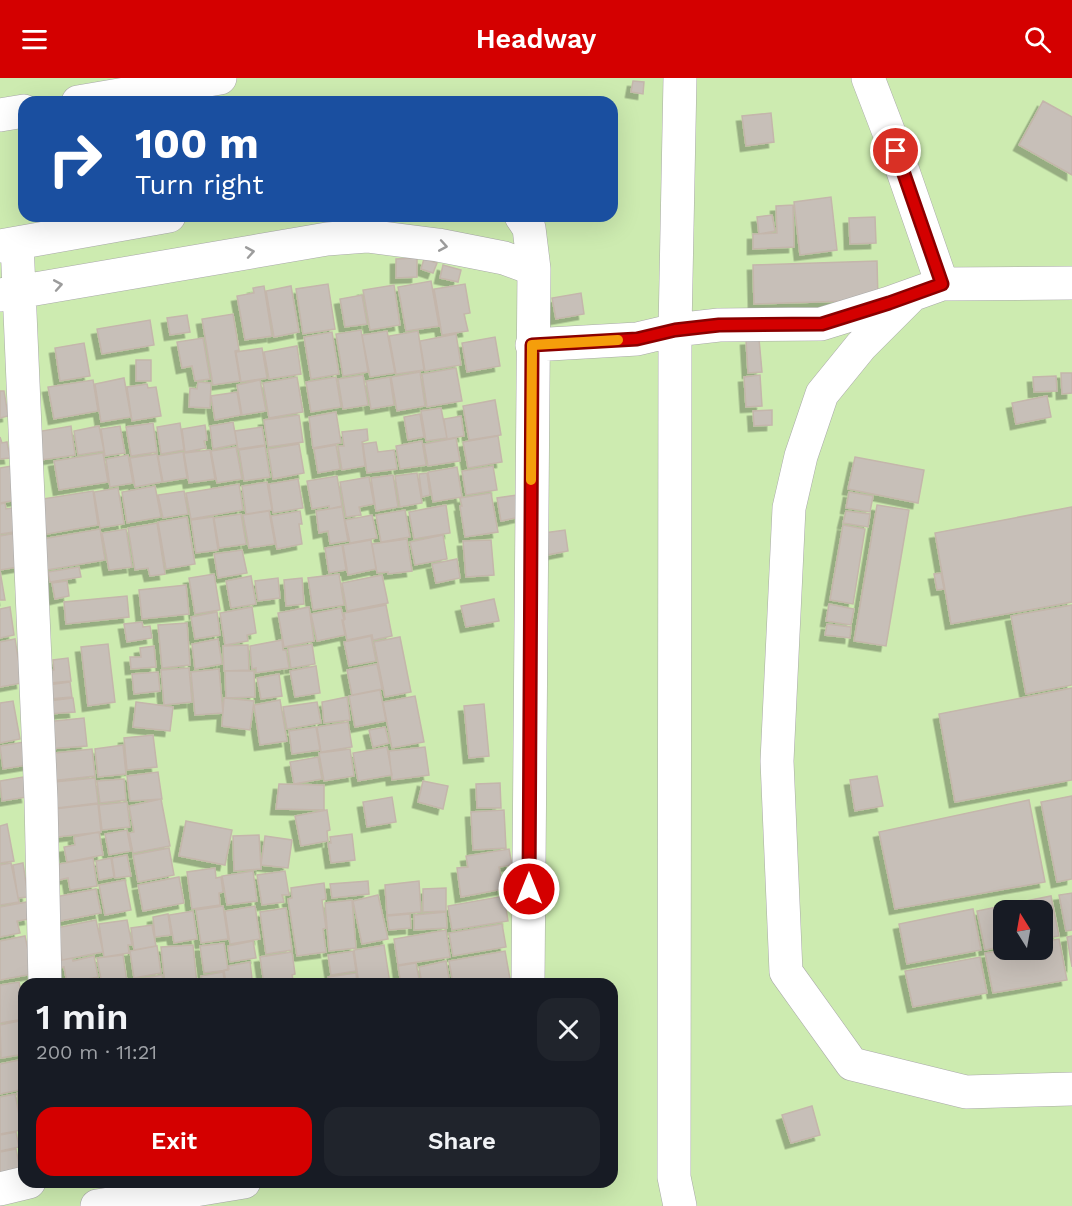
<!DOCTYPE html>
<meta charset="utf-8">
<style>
body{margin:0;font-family:"Work Sans",sans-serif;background:#20242c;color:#f1f3f6;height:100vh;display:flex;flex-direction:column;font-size:22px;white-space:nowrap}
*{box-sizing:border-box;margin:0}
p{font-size:20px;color:#9ea1a6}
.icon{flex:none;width:33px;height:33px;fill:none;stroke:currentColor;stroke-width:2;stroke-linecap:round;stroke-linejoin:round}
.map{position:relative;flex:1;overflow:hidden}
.panel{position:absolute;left:18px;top:900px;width:600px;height:210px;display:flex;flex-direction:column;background:#171b24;border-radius:18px;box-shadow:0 6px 24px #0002}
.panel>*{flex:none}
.guide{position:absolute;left:18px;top:18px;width:600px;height:126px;border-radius:18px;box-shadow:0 6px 24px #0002;background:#1a4fa0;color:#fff;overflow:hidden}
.needle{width:39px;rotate:349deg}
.fabs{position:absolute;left:993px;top:822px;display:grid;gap:12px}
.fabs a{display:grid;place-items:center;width:60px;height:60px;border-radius:12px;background:#171b24;box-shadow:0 6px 24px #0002;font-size:30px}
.pin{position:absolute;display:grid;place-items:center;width:51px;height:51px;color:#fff;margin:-26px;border:3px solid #fff;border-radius:50%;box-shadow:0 2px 6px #0007}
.me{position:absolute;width:66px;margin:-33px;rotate:0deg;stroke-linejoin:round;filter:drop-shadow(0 0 4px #0008)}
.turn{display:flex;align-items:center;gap:21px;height:126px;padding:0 18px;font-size:27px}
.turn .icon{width:78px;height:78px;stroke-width:2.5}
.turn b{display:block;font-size:42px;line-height:51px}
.round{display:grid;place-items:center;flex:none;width:63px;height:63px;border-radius:18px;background:#20242c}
.headline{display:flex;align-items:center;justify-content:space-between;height:102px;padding:0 18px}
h1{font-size:36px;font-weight:600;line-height:45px}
.button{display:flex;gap:12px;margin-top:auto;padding:12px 18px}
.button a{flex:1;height:69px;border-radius:18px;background:#d40000;color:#fff;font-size:24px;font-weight:600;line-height:69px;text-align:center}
.button a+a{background:#20242c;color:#f1f3f6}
header{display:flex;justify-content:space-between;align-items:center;height:78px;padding:0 18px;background:#d40000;color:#fff;font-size:27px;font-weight:600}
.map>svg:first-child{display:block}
.grass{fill:#cdebb0;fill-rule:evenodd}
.building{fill:#c7bfb8;stroke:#c4b6ab;stroke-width:1.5;filter:url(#shadow)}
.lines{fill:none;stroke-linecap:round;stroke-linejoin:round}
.minor-casing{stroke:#a9a9a9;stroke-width:34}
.minor{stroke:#fff;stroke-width:33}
.oneway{stroke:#9c9c9c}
.route-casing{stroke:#8a0000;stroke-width:15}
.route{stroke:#d40000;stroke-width:10}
.slow{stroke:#f59e0b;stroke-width:10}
</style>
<header><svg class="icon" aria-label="menu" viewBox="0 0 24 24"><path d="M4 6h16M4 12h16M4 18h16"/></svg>Headway<svg class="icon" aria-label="search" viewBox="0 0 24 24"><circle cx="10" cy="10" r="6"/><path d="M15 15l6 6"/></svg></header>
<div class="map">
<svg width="1072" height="1128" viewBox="0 0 1072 1128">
<defs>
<filter id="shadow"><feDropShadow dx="-5.5" dy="5.5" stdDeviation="0" flood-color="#0004"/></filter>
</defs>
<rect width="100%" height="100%" fill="#f2efe9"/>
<path class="grass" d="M 0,0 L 1072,0 L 1072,1128 L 0,1128 ZM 24,24 L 612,24 L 612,138 L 24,138 ZM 1004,832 L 1042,832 L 1042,872 L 1004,872 ZM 24,906 L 612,906 L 612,1104 L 24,1104 Z"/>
<path class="building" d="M 633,3 L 644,4 L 643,16 L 631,14 Z
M 1043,23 L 1072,39 L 1072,97 L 1019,67 Z
M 771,35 L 774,64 L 746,68 L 742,38 Z
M 831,119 L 837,172 L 800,177 L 794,124 Z
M 793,127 L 794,169 L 753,171 L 753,156 L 777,155 L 776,128 Z
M 772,137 L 775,153 L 759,156 L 757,139 Z
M 875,139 L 876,165 L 850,166 L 849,140 Z
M 417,180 L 417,199 L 396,200 L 396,181 Z
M 424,181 L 437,185 L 433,195 L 421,191 Z
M 877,183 L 878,222 L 754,226 L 753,187 Z
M 443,187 L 461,192 L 458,204 L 440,200 Z
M 431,203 L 439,248 L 406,253 L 398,209 Z
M 328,206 L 335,251 L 303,256 L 296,211 Z
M 465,206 L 470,235 L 464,236 L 468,253 L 442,257 L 434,211 Z
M 394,207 L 400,247 L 370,252 L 363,212 Z
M 264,208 L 272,258 L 245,262 L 237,218 L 254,215 L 253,210 Z
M 291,208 L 299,254 L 274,259 L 266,213 Z
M 581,215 L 584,236 L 556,241 L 552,220 Z
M 362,217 L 367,246 L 345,249 L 340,221 Z
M 233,236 L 239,272 L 235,273 L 240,303 L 213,307 L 202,241 Z
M 187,237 L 190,254 L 170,257 L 167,240 Z
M 150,242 L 154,267 L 102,276 L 97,251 Z
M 361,252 L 368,294 L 343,298 L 336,256 Z
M 387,253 L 395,295 L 370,299 L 362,257 Z
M 418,253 L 424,292 L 396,296 L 389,258 Z
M 332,254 L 339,296 L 311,301 L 304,259 Z
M 456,256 L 461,287 L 425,293 L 420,263 Z
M 495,259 L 500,288 L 467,294 L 462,265 Z
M 203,260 L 210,301 L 195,303 L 192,288 L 182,290 L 177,264 Z
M 759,261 L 762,294 L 748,295 L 746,262 Z
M 84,265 L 90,298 L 60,303 L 55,270 Z
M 297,268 L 301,296 L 269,301 L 264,274 Z
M 262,270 L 267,300 L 241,304 L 236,274 Z
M 136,282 L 151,282 L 151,303 L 136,303 Z
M 456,290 L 462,323 L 427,329 L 422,296 Z
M 420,294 L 425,328 L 397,333 L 391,299 Z
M 1061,295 L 1072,295 L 1072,315 L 1062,316 Z
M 363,297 L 368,327 L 343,331 L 338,301 Z
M 760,297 L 762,328 L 746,329 L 744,299 Z
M 1056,298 L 1057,313 L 1034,314 L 1033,299 Z
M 297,299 L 303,334 L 269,340 L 263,305 Z
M 336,299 L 341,329 L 311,334 L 306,304 Z
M 390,299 L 394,327 L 371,331 L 366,303 Z
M 124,300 L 131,339 L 101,344 L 95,306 Z
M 93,302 L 98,333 L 54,341 L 48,309 Z
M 260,302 L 266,333 L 242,337 L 237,307 Z
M 198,304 L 211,305 L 210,330 L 189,329 L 190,310 L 197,311 Z
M 147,306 L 148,310 L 156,309 L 161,338 L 132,343 L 127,309 Z
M 0,313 L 4,313 L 8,338 L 0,340 Z
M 237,314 L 241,337 L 215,342 L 211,318 Z
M 1047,318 L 1051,339 L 1016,346 L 1012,325 Z
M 495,322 L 501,357 L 469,362 L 463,328 Z
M 441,330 L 447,360 L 426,363 L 421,333 Z
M 772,332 L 772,347 L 754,348 L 753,333 Z
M 336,334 L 341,365 L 313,370 L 309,339 Z
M 420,336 L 424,359 L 408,362 L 404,339 Z
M 299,337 L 303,364 L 268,369 L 264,342 Z
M 461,338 L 464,358 L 447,361 L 444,341 Z
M 233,344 L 237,366 L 213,371 L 210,348 Z
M 153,345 L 157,374 L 131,378 L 126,349 Z
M 180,345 L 184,372 L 161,376 L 157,349 Z
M 205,347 L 207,362 L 204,363 L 206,370 L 185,374 L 182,351 Z
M 71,348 L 75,377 L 41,382 L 36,354 Z
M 99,348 L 104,373 L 78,377 L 74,353 Z
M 120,348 L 125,375 L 105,378 L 101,351 Z
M 262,349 L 265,367 L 238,371 L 235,353 Z
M 367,351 L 368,362 L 362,364 L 365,388 L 342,392 L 338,368 L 344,368 L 342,354 Z
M 498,358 L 502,384 L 468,390 L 463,364 Z
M 0,359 L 2,365 L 7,364 L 10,380 L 0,381 Z
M 456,360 L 460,383 L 428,388 L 424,366 Z
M 422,363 L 426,387 L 400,391 L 396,368 Z
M 376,364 L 378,374 L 394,372 L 397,391 L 367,395 L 363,366 Z
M 299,366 L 304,395 L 273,401 L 268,371 Z
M 336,367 L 340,391 L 318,395 L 314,371 Z
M 265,368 L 270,399 L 244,403 L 239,372 Z
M 236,369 L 242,401 L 217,405 L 211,373 Z
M 210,372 L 215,401 L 189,405 L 184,375 Z
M 183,374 L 187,400 L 163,404 L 158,378 Z
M 103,375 L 108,404 L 59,412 L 54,383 Z
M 157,376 L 162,404 L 135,409 L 130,380 Z
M 128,377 L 133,405 L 110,409 L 106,381 Z
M 855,379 L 924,392 L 918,425 L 848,411 Z
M 17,387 L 23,421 L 0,425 L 0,390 Z
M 493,388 L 497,412 L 466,417 L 462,393 Z
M 457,389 L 462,419 L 433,424 L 428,394 Z
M 417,395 L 422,425 L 400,429 L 395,398 Z
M 427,395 L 430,417 L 422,419 L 419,396 Z
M 393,397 L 398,429 L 376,433 L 371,400 Z
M 337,398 L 342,428 L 329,431 L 329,428 L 312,431 L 307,403 Z
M 369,399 L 374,426 L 359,429 L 361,437 L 346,439 L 340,404 Z
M 298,401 L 303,430 L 273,435 L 269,406 Z
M 267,404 L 272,432 L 246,436 L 242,408 Z
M 239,406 L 243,432 L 191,441 L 186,415 Z
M 155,408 L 161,439 L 127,445 L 122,414 Z
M 118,410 L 124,446 L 100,450 L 94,414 Z
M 93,413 L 98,447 L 42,457 L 36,422 Z
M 184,413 L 188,436 L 163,440 L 158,417 Z
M 849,414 L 873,418 L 870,434 L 846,430 Z
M 491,415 L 498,454 L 465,459 L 460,428 L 462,428 L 460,420 Z
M 517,417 L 520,439 L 501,443 L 497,420 Z
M 5,425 L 6,431 L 18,429 L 21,453 L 0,456 L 0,426 Z
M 446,427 L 450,455 L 414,461 L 409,434 Z
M 877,427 L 909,432 L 886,568 L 854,563 Z
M 342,429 L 348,463 L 330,466 L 328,453 L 319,455 L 316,433 Z
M 1072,429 L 1072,524 L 951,546 L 935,455 Z
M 405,432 L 410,459 L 381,464 L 376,437 Z
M 269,433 L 275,466 L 249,470 L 243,437 Z
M 300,433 L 302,446 L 299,446 L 302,466 L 277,471 L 271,438 Z
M 846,433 L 870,436 L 868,449 L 843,445 Z
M 241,436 L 246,466 L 219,470 L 214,440 Z
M 372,437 L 377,460 L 350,465 L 345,442 Z
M 187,439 L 195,486 L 166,491 L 158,444 Z
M 213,439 L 218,472 L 196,475 L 191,442 Z
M 157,445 L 165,496 L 150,498 L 148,490 L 135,492 L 128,450 Z
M 843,447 L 865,451 L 853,526 L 830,522 Z
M 100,451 L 105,482 L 47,492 L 42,461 Z
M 126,451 L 132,489 L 109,492 L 102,455 Z
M 565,452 L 568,473 L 547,477 L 544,455 Z
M 17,455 L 24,488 L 0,492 L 0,458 Z
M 443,457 L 447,481 L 415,487 L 410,464 Z
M 407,461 L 412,493 L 388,496 L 388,494 L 377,495 L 372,466 Z
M 371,462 L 376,491 L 348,497 L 343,467 Z
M 491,462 L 494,497 L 466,499 L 463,463 Z
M 342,467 L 346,492 L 329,495 L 325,470 Z
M 242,472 L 247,495 L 218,500 L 214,476 Z
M 457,481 L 460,500 L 436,505 L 432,486 Z
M 79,489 L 81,499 L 50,504 L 48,494 Z
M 0,493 L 5,522 L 0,522 Z
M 941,495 L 944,511 L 937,512 L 934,496 Z
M 214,496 L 220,532 L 195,536 L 189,500 Z
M 339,496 L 344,527 L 313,532 L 308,500 Z
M 382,497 L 388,525 L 347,533 L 342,505 Z
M 251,498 L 256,526 L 231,530 L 226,503 Z
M 278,500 L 280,520 L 258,523 L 255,503 Z
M 302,500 L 304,526 L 286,528 L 284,502 Z
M 67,503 L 69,518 L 55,521 L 52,505 Z
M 186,507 L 189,536 L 142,541 L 139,512 Z
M 127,518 L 129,539 L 66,546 L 64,524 Z
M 494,521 L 499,543 L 466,549 L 461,528 Z
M 829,526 L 854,531 L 851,547 L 826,543 Z
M 386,527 L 392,558 L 373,562 L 372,557 L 347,562 L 343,542 L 345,541 L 344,535 Z
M 1072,527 L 1072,607 L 1026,616 L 1011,538 Z
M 10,529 L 14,557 L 0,560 L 0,531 Z
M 252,529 L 256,555 L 247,557 L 248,563 L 225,567 L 220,535 Z
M 309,529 L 314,563 L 284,569 L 278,535 Z
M 341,530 L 344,542 L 342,542 L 345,557 L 317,563 L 311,536 Z
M 217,534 L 220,557 L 195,561 L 191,539 Z
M 142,544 L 143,549 L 150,548 L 152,560 L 127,564 L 124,546 Z
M 187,545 L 190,587 L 162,590 L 158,547 Z
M 827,546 L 851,549 L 850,560 L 825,557 Z
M 371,558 L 376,583 L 349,588 L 344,564 Z
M 400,559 L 411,614 L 385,619 L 374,564 Z
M 15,561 L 22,605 L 0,609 L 0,564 Z
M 218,561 L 222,586 L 195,591 L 192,566 Z
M 282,562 L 283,572 L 286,572 L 289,590 L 256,595 L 256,590 L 252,591 L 250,568 Z
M 108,566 L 115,624 L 88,628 L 81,569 Z
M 312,566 L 315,586 L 291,590 L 288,570 Z
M 248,567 L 249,592 L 224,593 L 223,568 Z
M 154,568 L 156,589 L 131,591 L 130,579 L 141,579 L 140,570 Z
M 68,580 L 71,603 L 50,605 L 49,593 L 54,592 L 53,582 Z
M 377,586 L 382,611 L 352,617 L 347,592 Z
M 316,588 L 320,615 L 295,619 L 290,593 Z
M 189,590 L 192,624 L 164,627 L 161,592 Z
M 219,591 L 223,635 L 195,637 L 191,594 Z
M 225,593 L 254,593 L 255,619 L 226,620 Z
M 158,594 L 160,613 L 134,616 L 132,596 Z
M 279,596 L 282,618 L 261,621 L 257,600 Z
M 70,604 L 72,619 L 49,621 L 47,607 Z
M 1072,610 L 1072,702 L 955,724 L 939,636 Z
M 380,612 L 386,643 L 355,649 L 349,618 Z
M 415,618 L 424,664 L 392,670 L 383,624 Z
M 347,619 L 350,642 L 324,645 L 322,624 Z
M 73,620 L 75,634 L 49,636 L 48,623 Z
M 224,620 L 254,623 L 250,652 L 222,648 Z
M 280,622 L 287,663 L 260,667 L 254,627 Z
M 13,623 L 20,661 L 0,665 L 0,625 Z
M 136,624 L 173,629 L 170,653 L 133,649 Z
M 317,624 L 321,645 L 287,651 L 283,629 Z
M 484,626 L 489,678 L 469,680 L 464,628 Z
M 84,640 L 87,668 L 48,671 L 45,644 Z
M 348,644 L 352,669 L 321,674 L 317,649 Z
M 316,649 L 320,672 L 292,676 L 289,653 Z
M 385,649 L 389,665 L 373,669 L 369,652 Z
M 153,657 L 157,689 L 127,692 L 124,660 Z
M 30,663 L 34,686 L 3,691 L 0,668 Z
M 123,667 L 126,696 L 98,699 L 95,671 Z
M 387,669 L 392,697 L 358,703 L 353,675 Z
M 425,669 L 429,697 L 392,702 L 389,673 Z
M 92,671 L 95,698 L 50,703 L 46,676 Z
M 350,671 L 354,698 L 324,703 L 319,675 Z
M 318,679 L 322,701 L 294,706 L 290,684 Z
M 158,694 L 162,721 L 130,723 L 127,698 Z
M 877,698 L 883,728 L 855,733 L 850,702 Z
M 23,699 L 27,719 L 2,723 L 0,703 Z
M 95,700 L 98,725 L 57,730 L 54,704 Z
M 124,701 L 126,722 L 100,725 L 97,703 Z
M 423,703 L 448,708 L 443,731 L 418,724 Z
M 500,705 L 501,730 L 477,730 L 476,706 Z
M 279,706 L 324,707 L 324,732 L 276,731 Z
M 1072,718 L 1072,801 L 1057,804 L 1041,724 Z
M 392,719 L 396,744 L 367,749 L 363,724 Z
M 161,721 L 170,768 L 133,775 L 129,755 L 134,754 L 129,728 Z
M 1029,722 L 1045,804 L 895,831 L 879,754 Z
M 127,724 L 130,749 L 102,752 L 99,727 Z
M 98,726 L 101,754 L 57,759 L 54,731 Z
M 327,732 L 330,752 L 327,753 L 328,763 L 301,768 L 295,738 Z
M 504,732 L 506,770 L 473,772 L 471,734 Z
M 186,743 L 232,752 L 225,787 L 179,778 Z
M 7,746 L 14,783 L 0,785 L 0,748 Z
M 127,752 L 131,773 L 109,777 L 105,756 Z
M 99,754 L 103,777 L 67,784 L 64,769 L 75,767 L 74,759 Z
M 352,756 L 355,782 L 331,785 L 328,765 L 331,765 L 330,759 Z
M 259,757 L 261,791 L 234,793 L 233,758 Z
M 265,758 L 292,762 L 288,790 L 261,787 Z
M 169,770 L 174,797 L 138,804 L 133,777 Z
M 509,771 L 512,787 L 499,789 L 503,811 L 461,819 L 457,790 L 468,789 L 466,778 Z
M 127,777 L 131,798 L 115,800 L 112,780 Z
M 93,780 L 97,808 L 70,812 L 68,800 L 55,803 L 53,787 Z
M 111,780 L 114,799 L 99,802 L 96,783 Z
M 11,785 L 19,824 L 0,827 L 0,787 Z
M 23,785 L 28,819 L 18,820 L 13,787 Z
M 215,790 L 216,800 L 221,799 L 223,814 L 219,815 L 220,827 L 192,831 L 187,794 Z
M 253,793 L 257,823 L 227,827 L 222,798 Z
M 285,793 L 289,817 L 282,817 L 284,824 L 262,827 L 257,797 Z
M 179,799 L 184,825 L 143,833 L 138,807 Z
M 125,802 L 131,832 L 105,837 L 99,807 Z
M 368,803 L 369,816 L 332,820 L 330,806 Z
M 419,803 L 421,834 L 387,837 L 385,807 Z
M 324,805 L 326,821 L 322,822 L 326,850 L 323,851 L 326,874 L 297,878 L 288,821 L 292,820 L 291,810 Z
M 446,810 L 446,833 L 423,834 L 423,811 Z
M 96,811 L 101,835 L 60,843 L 55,819 Z
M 1072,815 L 1072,852 L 1066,853 L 1059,817 Z
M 378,817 L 388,861 L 362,866 L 353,823 Z
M 504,818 L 508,843 L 452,852 L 448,828 Z
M 1051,818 L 1059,858 L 1042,861 L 1042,832 L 1004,832 L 1004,868 L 985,872 L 977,833 Z
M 352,822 L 356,870 L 329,873 L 325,825 Z
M 27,824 L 30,841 L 17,843 L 20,855 L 0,859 L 0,829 Z
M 223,828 L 228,861 L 201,865 L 196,832 Z
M 255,828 L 260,861 L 230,866 L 225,833 Z
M 286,830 L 292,872 L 266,876 L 260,834 Z
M 973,831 L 981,872 L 907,886 L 899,846 Z
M 193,833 L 197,861 L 174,865 L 169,837 Z
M 446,834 L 447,850 L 414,852 L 414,837 Z
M 168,836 L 171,857 L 155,859 L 153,839 Z
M 410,836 L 411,850 L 389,852 L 387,838 Z
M 96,842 L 103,874 L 62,882 L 56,850 Z
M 127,842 L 132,867 L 128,867 L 129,875 L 104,879 L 99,846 Z
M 502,846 L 506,869 L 453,878 L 449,855 Z
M 152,847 L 156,868 L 134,872 L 131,850 Z
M 446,852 L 450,879 L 398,887 L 394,861 Z
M 25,858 L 33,896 L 0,902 L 0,863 Z
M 1072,858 L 1072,889 L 1067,859 Z
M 1059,861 L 1067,902 L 993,915 L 985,875 L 1005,872 L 1042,872 L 1042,864 Z
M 253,863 L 256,880 L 230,884 L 228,868 Z
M 224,865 L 228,892 L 204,895 L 200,868 Z
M 193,867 L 197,906 L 165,906 L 161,869 Z
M 384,867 L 390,906 L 359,906 L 354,872 Z
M 157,868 L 161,895 L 134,900 L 130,873 Z
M 353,873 L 356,893 L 331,897 L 328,877 Z
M 505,873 L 510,901 L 483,906 L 453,906 L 449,883 Z
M 292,874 L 295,896 L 292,897 L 294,906 L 264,906 L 260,879 Z
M 123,877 L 127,904 L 102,906 L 97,880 Z
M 94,878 L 98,899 L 67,905 L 64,889 L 59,890 L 57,883 L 72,880 L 73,883 Z
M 980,879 L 987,915 L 913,929 L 905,893 Z
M 446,883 L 450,906 L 422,906 L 419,889 Z
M 250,884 L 252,901 L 250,902 L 251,906 L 226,906 L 224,892 L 229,891 L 228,888 Z
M 416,885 L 420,906 L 401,906 L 398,888 Z
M 223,894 L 225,906 L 203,906 L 201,898 Z
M 356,895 L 357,906 L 329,906 L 328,899 Z
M 162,897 L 163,906 L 130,906 L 129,903 Z
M 19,904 L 24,930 L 24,941 L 0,945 L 0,907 Z
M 24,942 L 24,976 L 1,980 L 0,947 Z
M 24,981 L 24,1011 L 0,1016 L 0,986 Z
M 24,1014 L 24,1040 L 22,1040 L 17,1015 Z
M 15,1016 L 22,1052 L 0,1056 L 0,1019 Z
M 812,1028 L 820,1057 L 791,1065 L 782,1037 Z
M 16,1054 L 19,1069 L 0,1073 L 0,1057 Z
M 16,1071 L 21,1096 L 0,1100 L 0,1074 Z"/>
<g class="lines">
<defs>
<path id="minor" d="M 868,0 L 896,73 L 942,206
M 78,24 L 220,0
M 0,37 L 24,33
M 521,138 L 529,150 L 534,191 L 528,906
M 17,165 L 41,722 L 45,906
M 0,168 L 169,138
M 0,217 L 327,161 L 367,158 L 438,167 L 504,180 L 534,191
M 912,217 L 861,268 L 822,316 L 801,378 L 789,430 L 777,683 L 786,894 L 852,986 L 966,1014 L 1072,1011
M 532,267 L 637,261 L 675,252 L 719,247 L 821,246 L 889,225 L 942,206 L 1072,205
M 0,1111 L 29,1104
M 97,1128 L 244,1104
M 680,1128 L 674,1099 L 675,252 L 680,0"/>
</defs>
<use href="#minor" class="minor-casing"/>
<use href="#minor" class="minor"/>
</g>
<defs><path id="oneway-chevron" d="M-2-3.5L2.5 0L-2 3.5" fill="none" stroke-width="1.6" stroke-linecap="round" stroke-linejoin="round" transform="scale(1.5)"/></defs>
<g class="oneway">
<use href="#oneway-chevron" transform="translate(443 168) rotate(10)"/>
<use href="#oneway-chevron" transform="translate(250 174) rotate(-10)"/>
<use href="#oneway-chevron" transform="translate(58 207) rotate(-10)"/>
</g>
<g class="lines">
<defs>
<path id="route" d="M 529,811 L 532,267 L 637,261 L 675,252 L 719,247 L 822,246 L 889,225 L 942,206 L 896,73"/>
</defs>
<use href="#route" class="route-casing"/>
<use href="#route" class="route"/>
<path class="slow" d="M 531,402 L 532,267 L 618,262"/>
</g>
</svg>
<div class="fabs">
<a><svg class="needle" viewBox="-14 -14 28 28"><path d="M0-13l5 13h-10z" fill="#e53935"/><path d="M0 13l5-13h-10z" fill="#9ea1a6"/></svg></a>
</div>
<div class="pin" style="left:896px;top:73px;background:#d93025"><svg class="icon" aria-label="arrive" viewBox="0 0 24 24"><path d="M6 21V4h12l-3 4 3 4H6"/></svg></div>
<svg class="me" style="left:529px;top:811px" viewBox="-20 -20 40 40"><circle r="17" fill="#d40000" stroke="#fff" stroke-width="3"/><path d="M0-11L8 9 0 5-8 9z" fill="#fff"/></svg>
<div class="guide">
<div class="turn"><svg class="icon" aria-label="right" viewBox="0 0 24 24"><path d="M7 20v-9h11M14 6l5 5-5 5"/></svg><div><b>100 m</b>Turn right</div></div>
</div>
<section class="panel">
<div class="headline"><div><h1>1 min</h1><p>200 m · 11:21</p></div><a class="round"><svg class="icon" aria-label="close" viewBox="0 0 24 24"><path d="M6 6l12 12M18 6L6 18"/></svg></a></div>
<div class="button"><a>Exit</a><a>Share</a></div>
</section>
</div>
